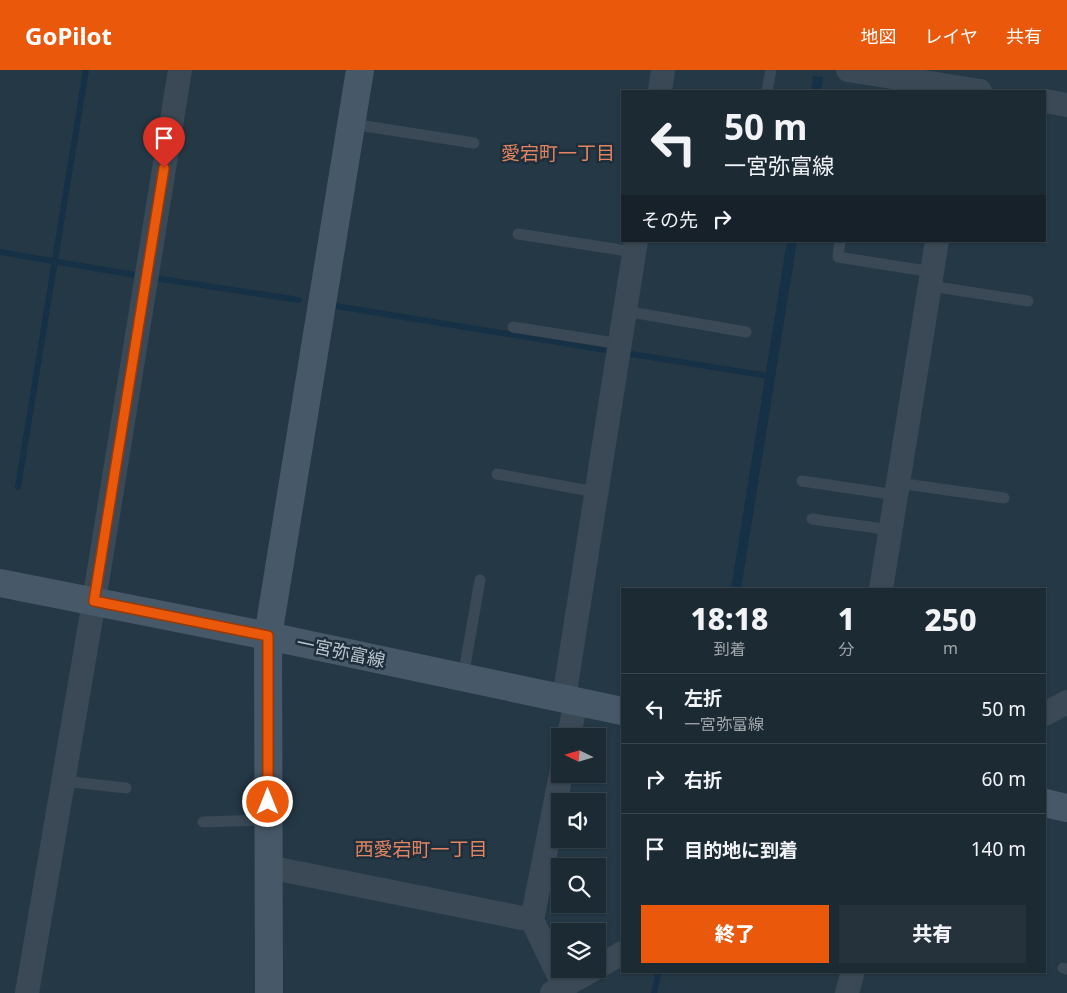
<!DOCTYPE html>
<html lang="ja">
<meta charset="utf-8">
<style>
body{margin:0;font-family:"Noto Sans","Noto Sans JP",sans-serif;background:#25323c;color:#f1f3f6;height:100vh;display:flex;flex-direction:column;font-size:19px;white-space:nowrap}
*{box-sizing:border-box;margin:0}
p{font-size:16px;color:#a0a7ac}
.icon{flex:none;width:28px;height:28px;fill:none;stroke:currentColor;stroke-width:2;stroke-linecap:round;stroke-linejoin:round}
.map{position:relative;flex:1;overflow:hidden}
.drawer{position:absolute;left:621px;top:518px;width:425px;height:385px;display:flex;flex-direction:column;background:#1c2a34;border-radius:0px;box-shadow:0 1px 4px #0004,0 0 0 1px #3a464f}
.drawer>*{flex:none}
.guide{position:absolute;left:621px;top:20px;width:425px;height:152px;border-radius:0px;box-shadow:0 1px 4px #0004,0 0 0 1px #3a464f;background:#1c2a34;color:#f1f3f6;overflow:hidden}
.needle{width:32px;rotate:275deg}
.tools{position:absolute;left:551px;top:658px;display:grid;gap:10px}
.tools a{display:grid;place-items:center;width:55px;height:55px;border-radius:0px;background:#1c2a34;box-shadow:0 1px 4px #0004,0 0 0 1px #3a464f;font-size:25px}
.pin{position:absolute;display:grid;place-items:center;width:42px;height:42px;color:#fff;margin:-51px -21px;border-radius:50% 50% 50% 0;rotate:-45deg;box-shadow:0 0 5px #0007}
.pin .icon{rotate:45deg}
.me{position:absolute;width:55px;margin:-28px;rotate:0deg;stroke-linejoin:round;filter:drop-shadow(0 0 4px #0008)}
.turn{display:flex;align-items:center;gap:18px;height:105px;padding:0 20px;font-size:22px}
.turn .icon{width:65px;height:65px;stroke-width:2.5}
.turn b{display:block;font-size:35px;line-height:42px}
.then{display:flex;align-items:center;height:48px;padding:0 20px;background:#0003;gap:10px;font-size:19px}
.eta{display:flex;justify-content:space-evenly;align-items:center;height:85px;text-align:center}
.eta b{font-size:30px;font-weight:800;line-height:35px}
.cta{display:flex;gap:10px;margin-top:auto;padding:10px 20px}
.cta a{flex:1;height:58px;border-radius:0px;background:#ea580c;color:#fff;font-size:20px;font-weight:800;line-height:58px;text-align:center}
.cta a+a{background:#25323c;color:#f1f3f6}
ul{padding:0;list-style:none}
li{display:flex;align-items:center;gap:15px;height:70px;padding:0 20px;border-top:1px solid #3a464f}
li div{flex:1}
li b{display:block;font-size:19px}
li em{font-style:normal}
header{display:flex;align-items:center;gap:30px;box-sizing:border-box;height:70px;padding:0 25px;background:#ea580c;color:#fff}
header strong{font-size:24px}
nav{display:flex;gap:28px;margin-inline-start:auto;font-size:18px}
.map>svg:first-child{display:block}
.water{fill:#163146}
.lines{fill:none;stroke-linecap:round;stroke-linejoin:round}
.stream{stroke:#163146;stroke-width:6}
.lane{stroke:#3a4955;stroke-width:11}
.street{stroke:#3a4955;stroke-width:24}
.secondary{stroke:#475968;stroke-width:28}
.route-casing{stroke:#983908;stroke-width:12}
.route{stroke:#ea580c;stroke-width:9}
.labels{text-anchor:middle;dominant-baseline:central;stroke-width:5;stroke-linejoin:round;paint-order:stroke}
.street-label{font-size:18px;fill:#b7c4ce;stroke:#1e2e3b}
.neighbourhood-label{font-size:19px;fill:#e08461;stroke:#1e2e3b}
</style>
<header>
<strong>GoPilot</strong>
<nav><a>地図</a><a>レイヤ</a><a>共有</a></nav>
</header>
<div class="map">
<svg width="1067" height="923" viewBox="0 0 1067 923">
<rect width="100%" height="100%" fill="#253846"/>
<path class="water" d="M 813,6 L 823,7 L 821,21 L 811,21 Z
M 787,171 L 797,171 L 741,519 L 731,519 Z"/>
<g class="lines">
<path class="stream" d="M 0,182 L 135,205
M 155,208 L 299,230
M 336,236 L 612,281
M 625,283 L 769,306
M 18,417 L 86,0
M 654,923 L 659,901"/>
<path class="lane" d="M 767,21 L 771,0
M 352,54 L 474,73
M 518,164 L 634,182
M 840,171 L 838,187 L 932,202
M 930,216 L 1028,231
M 625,241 L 746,262
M 513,257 L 620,274
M 497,404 L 596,422
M 802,411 L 896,425
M 898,413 L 1004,428
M 812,449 L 891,460
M 463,607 L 480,510
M 63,711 L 126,718
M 203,752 L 268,750
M 1063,898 L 1067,899"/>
<path class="street" d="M 848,0 L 980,21
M 660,21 L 663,0
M 1045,31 L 1067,35
M 881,519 L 937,171
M 564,628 L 636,171
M 1045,644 L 1067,632
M 569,666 L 576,631
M 268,797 L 532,850 L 561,704
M 532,850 L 564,916
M 598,897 L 622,883
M 27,923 L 94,531 L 180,0
M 552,923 L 594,899
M 847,923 L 853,901"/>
<path class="secondary" d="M 0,513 L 268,566 L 622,641
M 1045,733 L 1067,738
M 269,923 L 268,566 L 360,0"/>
</g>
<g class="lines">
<defs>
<path id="route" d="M 164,98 L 94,531 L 268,566 L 268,732"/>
</defs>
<use href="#route" class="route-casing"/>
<use href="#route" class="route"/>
</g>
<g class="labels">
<g class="street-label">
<text transform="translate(341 581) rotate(12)">一宮弥富線</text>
</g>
<g class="neighbourhood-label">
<text x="558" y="83">愛宕町一丁目</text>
<text x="421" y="779">西愛宕町一丁目</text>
</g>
</g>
</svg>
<div class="tools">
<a><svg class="needle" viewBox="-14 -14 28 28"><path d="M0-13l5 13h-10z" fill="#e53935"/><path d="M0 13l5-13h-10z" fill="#a0a7ac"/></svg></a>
<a><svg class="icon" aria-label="sound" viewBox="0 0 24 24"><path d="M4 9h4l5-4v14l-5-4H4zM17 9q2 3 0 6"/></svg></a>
<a><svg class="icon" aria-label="search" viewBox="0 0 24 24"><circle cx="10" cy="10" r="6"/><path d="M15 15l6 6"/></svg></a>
<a><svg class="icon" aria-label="layers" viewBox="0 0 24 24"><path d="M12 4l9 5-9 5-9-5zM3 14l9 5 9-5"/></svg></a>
</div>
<div class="pin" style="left:164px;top:98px;background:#d93025"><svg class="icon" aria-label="arrive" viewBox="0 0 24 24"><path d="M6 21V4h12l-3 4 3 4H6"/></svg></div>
<svg class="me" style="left:268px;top:732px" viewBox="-20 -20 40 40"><circle r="17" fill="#ea580c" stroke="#fff" stroke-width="3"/><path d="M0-11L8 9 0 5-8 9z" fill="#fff"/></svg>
<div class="guide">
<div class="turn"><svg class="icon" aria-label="left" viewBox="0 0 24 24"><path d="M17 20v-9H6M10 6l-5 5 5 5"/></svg><div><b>50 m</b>一宮弥富線</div></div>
<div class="then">その先<svg class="icon" aria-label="right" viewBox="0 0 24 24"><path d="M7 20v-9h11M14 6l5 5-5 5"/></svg></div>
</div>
<section class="drawer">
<div class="eta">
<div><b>18:18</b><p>到着</p></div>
<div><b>1</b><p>分</p></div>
<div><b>250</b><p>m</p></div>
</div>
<ul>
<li><svg class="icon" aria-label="left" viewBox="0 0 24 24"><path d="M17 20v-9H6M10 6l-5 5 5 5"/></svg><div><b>左折</b><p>一宮弥富線</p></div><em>50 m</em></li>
<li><svg class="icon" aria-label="right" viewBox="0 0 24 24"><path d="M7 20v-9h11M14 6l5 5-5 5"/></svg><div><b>右折</b></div><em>60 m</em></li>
<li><svg class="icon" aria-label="arrive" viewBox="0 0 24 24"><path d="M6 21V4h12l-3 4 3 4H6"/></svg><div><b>目的地に到着</b></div><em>140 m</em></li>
</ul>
<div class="cta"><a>終了</a><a>共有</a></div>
</section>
</div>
